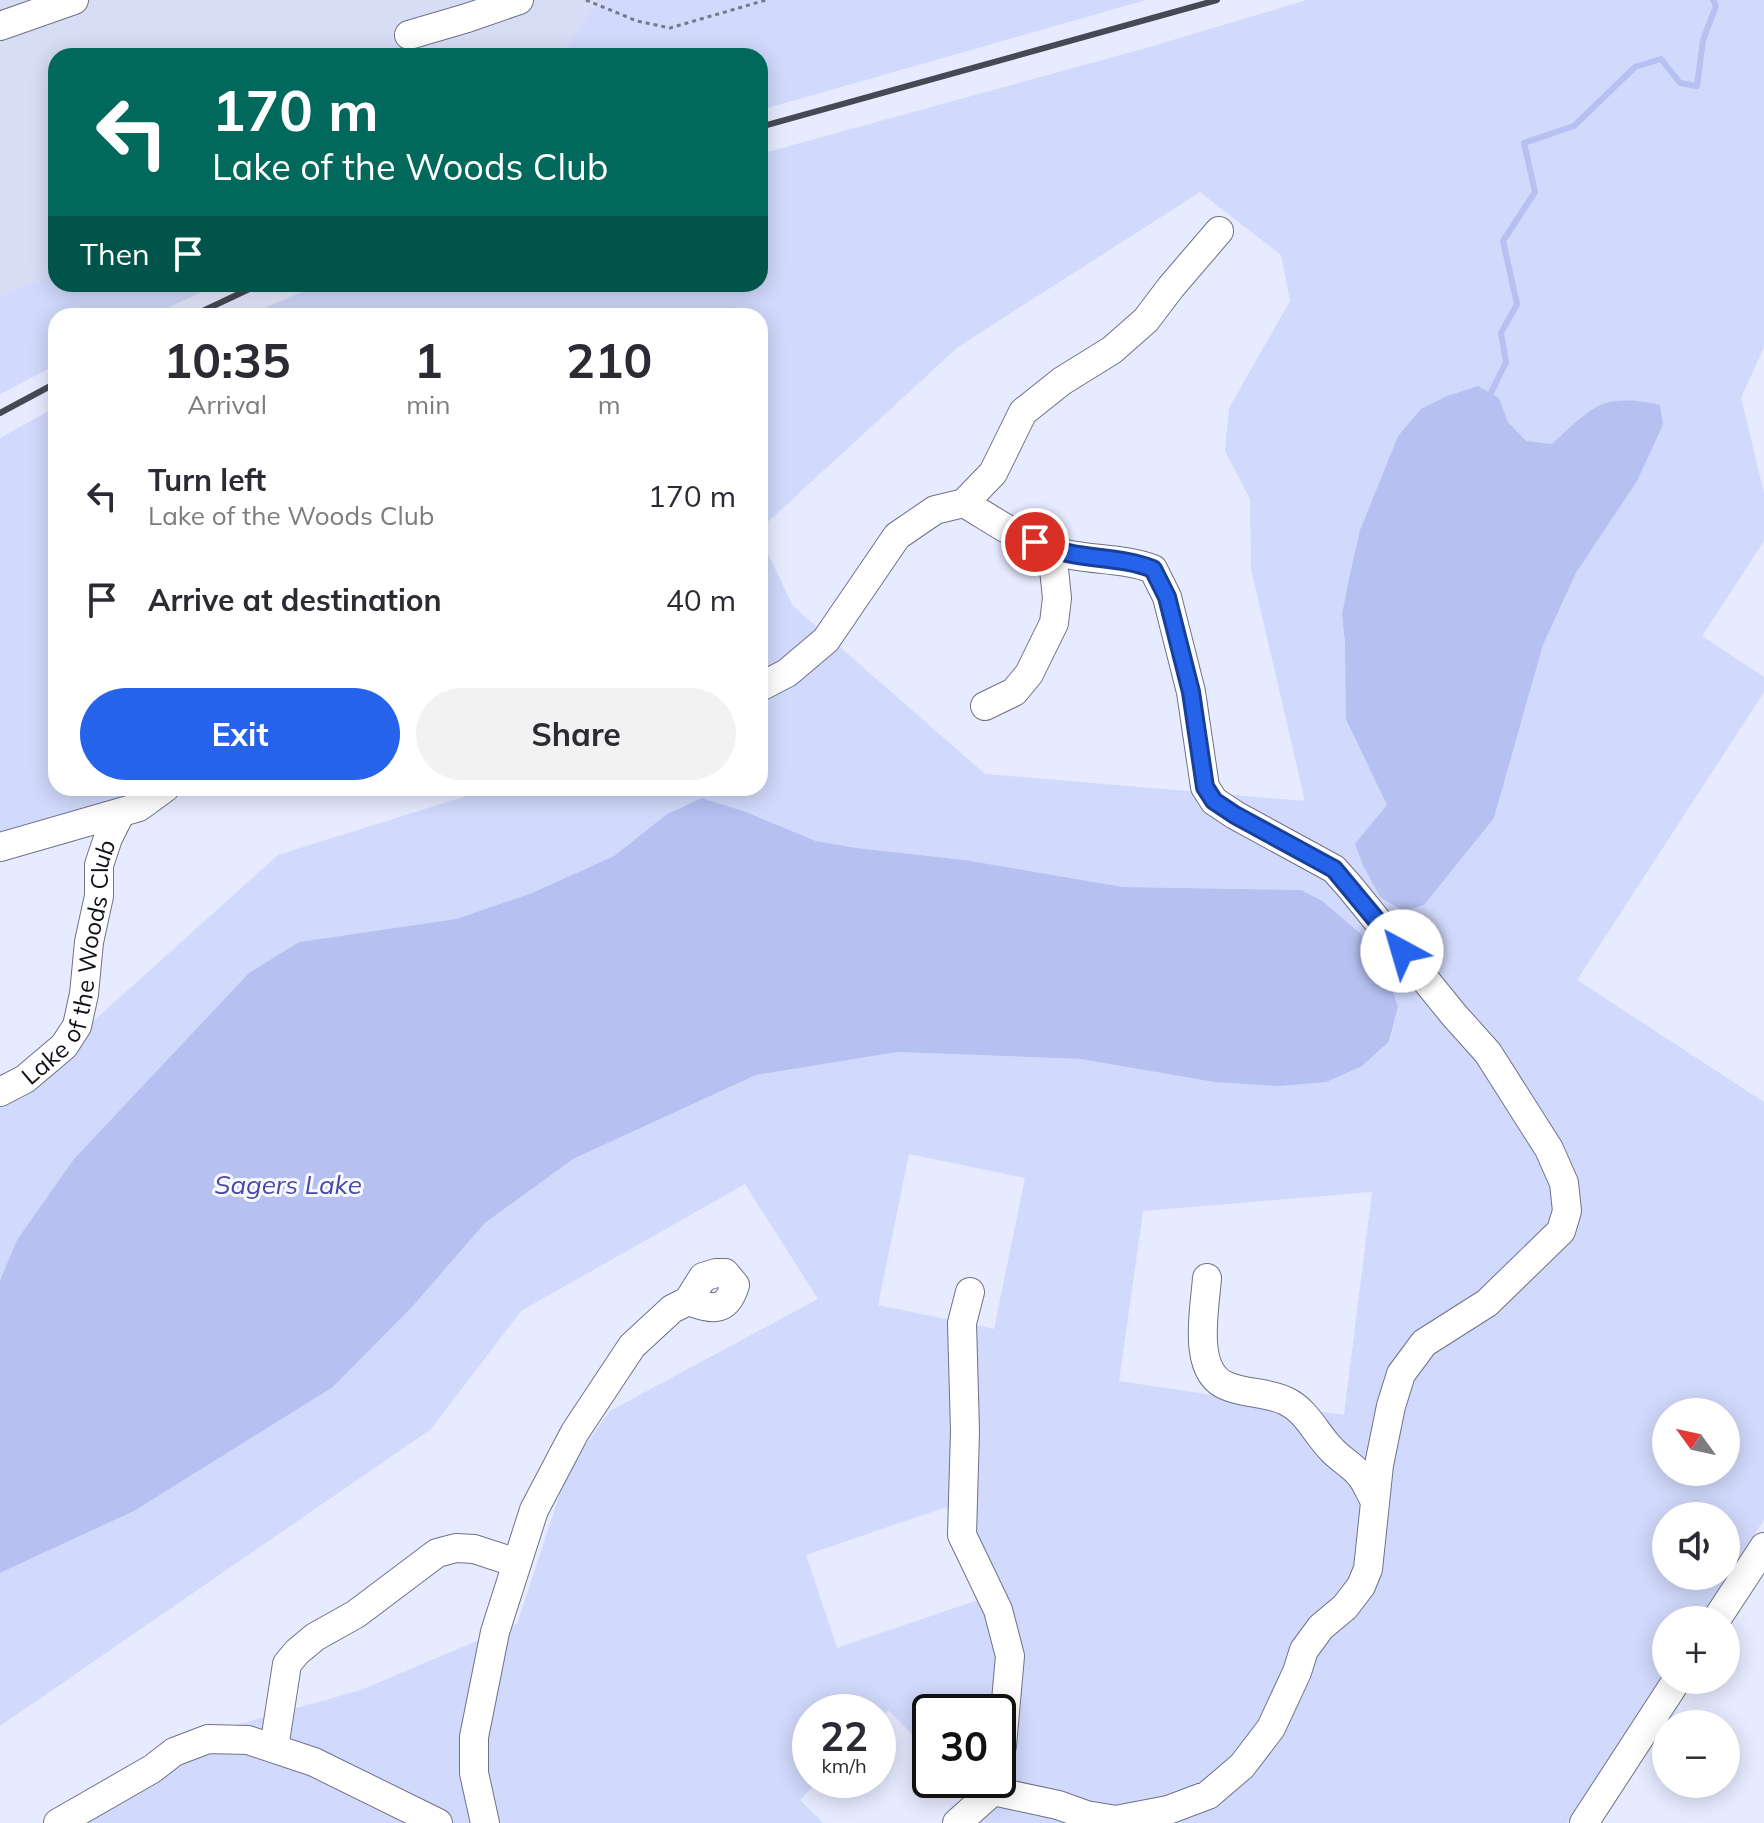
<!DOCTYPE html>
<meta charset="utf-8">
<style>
body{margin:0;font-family:Mulish,sans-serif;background:#f2f2f3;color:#2b2b33;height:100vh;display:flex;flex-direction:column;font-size:30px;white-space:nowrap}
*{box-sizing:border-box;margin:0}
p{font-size:26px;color:#7c7c81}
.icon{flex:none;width:44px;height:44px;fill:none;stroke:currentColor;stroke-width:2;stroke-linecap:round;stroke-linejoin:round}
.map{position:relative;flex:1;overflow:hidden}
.drawer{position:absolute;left:48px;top:308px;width:720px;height:488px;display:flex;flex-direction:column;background:#fff;border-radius:24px;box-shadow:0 4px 20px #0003}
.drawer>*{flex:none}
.hud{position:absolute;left:48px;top:48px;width:720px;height:244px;border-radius:24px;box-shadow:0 4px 20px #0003;background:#00695c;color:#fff;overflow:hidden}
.needle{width:52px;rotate:303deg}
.controls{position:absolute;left:1652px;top:1398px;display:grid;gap:16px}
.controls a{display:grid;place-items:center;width:88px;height:88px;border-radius:50%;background:#fff;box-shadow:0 4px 20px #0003;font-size:40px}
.speed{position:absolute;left:792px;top:1694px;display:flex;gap:16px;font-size:40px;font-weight:700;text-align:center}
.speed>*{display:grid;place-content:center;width:104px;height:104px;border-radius:50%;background:#fff;box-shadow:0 4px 20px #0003;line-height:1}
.speed small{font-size:20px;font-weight:400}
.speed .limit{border:4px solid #111;border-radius:12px;background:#fff;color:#111}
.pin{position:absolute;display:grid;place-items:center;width:68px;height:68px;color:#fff;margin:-34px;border:4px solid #fff;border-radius:50%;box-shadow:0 2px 8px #0007}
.me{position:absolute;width:88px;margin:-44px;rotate:321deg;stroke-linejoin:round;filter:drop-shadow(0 0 6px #0008)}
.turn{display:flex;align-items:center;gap:28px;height:168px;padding:0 32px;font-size:36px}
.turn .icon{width:104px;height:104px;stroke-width:2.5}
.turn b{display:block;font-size:56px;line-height:68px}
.then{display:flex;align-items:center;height:76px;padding:0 32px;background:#0003;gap:16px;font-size:30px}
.eta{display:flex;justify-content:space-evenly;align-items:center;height:136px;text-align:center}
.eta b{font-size:48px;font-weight:700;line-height:56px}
.cta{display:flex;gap:16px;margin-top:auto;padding:16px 32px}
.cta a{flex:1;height:92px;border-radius:48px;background:#2563eb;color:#fff;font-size:32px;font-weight:700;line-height:92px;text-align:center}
.cta a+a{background:#f2f2f3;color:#2b2b33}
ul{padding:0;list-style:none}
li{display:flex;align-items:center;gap:24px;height:104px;padding:0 32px}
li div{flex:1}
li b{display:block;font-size:30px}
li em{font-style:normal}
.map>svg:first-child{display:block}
.built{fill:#d7ddf5}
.green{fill:#d1d9fc;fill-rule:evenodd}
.water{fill:#b6c0f1}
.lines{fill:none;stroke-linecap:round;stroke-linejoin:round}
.stream{stroke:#b6c0f1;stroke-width:6}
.minor-casing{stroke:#6e7288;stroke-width:30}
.path{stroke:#767987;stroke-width:3;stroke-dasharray:4 4;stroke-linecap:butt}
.minor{stroke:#fff;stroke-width:28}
.rail{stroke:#464954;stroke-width:6}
.route-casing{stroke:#184099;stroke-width:20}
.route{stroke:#2563eb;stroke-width:14}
.labels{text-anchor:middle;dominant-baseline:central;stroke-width:6;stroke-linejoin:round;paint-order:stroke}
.street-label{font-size:24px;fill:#0e1018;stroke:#f8f9fe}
.water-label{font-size:26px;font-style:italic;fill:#444aa6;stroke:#f8f9fe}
</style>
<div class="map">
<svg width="1764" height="1823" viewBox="0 0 1764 1823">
<rect width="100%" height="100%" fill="#e7ebff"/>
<path class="built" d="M 0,0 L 598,0 L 565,50 L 558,56 L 56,56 L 56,274 L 0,296 Z"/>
<path class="green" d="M 598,0 L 1146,0 L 760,110 L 760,56 L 558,56 L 565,50 Z
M 1307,0 L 1764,0 L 1764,347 L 1741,398 L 1764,493 L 1764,541 L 1702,636 L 1764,677 L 1764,692 L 1577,980 L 1764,1102 L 1764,1520 L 1699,1620 L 1666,1620 L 1666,1671 L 1567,1823 L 942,1823 L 971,1793 L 959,1780 L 998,1780 L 998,1712 L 930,1712 L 930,1752 L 888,1710 L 878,1720 L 878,1712 L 810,1712 L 810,1780 L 819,1780 L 800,1800 L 823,1823 L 71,1823 L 226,1728 L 361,1690 L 517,1624 L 568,1469 L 610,1411 L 818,1299 L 745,1184 L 521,1311 L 431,1429 L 0,1726 L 0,1573 L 134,1511 L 333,1387 L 412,1307 L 485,1223 L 573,1159 L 756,1075 L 898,1052 L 1080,1059 L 1214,1082 L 1362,1066 L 1390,1042 L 1398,1007 L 1386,970 L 1362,935 L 1324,901 L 1301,890 L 1123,887 L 965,860 L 857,848 L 816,841 L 746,812 L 702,798 L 667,814 L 614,856 L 532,893 L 456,919 L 299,942 L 17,1240 L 0,1280 L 0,1105 L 278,855 L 492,788 L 760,788 L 760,537 L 793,606 L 985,774 L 1305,801 L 1251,569 L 1250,499 L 1225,451 L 1229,408 L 1290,301 L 1281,255 L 1200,192 L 958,347 L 760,529 L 760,316 L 245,316 L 321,284 L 760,284 L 760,154 L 1146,48 ZM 1499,398 L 1508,422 L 1525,441 L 1552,444 L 1573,425 L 1663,425 L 1637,480 L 1576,573 L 1543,645 L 1494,818 L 1375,822 L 1387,805 L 1345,643 L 1342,614 L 1360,530 L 1398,436 ZM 909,1154 L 1025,1178 L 994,1329 L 878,1305 ZM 1372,1192 L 1344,1415 L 1119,1381 L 1143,1211 ZM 1666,1412 L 1726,1412 L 1726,1472 L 1666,1472 ZM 946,1507 L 978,1600 L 837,1648 L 806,1555 ZM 1666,1516 L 1726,1516 L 1726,1576 L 1666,1576 Z
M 56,274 L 56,284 L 218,284 L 151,316 L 56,316 L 56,365 L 0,394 L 0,296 Z
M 56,407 L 56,788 L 140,788 L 120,802 L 0,839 L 0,438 Z"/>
<path class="water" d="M 1478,386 L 1499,398 L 1508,422 L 1526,441 L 1552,444 C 1564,433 1588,409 1603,404 C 1621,398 1643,401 1660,405 L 1663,425 L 1637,481 L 1576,573 L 1543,645 L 1494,818 L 1424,905 L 1403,911 L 1380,897 L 1363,865 L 1355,844 L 1387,805 L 1346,719 L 1345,643 L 1342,614 L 1350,574 L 1360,530 L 1398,436 L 1421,409 L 1447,396 Z
M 702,798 L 746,812 L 816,841 L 857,848 L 965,860 L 1123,887 L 1301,890 L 1323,901 L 1362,935 L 1386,970 L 1398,1007 L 1389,1042 L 1362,1066 L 1326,1082 L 1280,1086 L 1214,1082 L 1080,1059 L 898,1052 L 756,1075 L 573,1159 L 485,1223 L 412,1307 L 333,1387 L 134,1511 L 0,1573 L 0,1280 L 17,1240 L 74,1159 L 249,973 L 299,942 L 456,919 L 532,893 L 614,856 L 667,814 Z"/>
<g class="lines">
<path class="stream" d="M 1488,399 L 1506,362 L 1501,333 L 1517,304 L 1503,241 L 1535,192 L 1524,143 L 1574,126 L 1635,67 L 1661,59 L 1680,83 L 1697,86 L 1703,40 L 1716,6 L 1713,0"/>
<defs>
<g id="minor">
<path d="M 0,26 L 74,0"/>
<path d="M 409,35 L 467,18 L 519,0"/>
<path d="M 964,503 C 993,520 1022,541 1054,551 C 1086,561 1122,557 1153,569 L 1167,597 L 1191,692 L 1205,787 L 1214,801 L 1235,815 L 1334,869 L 1350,887 L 1454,1015 L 1488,1053 L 1549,1149 L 1564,1183 L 1567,1211 L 1561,1231 L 1487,1303 L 1424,1343 L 1401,1374 L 1391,1406 L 1379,1465 L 1368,1569 L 1361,1586 L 1345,1607 L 1321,1627 L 1304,1650 L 1297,1672 L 1271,1728 L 1242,1766 L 1208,1795 L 1168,1810 L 1116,1820 L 1086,1815 L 1058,1805 L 993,1791"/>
<path d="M 760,687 L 787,673 L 826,640 L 897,536 L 935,510 L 964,503 L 993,473 L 1023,412 L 1062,381 L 1112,350 L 1146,320 L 1171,287 L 1219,231"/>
<path d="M 985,706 L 1014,692 L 1029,674 L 1054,623 L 1057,598 L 1052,550"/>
<path d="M 0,847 L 139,807 L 165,788"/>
<path id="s1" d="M 0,1092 L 25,1079 L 64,1046 L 77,1026 L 84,994 L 89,942 L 99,896 L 99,865 L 108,838 L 120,814"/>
<path d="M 1207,1278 C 1205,1308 1191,1372 1227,1386 C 1245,1394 1268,1392 1286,1401 C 1307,1411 1316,1434 1332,1450 C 1340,1459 1352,1465 1360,1475 C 1366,1482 1370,1493 1375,1501"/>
<path d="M 970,1292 L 962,1323 L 965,1431 L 962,1535 L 998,1610 L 1010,1656 L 1002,1745 L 998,1767"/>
<path d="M 1716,1620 L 1764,1547"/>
<path d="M 274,1748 L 287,1664 L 297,1652 L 315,1637 L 356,1614 L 437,1553 L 456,1548 L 474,1549 L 517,1563"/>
<path d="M 58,1823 L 152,1769 L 174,1752 L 208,1739 L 248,1740 L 314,1762 L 438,1823"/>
<path d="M 485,1823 L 474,1773 L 474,1737 L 495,1632 L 534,1510 L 575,1432 L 632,1346 L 672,1309 L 688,1301 L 703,1277 L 716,1273 L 725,1273 L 735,1285 C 726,1314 712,1309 688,1301"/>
<path d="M 957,1823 L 993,1791 L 996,1780"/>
<path d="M 1584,1823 L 1677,1680"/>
</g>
</defs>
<use href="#minor" class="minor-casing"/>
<path class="path" d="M 586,0 L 637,21 L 670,28 L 766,0"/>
<use href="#minor" class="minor"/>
<path class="rail" d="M 760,127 L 1217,0
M 192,316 L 260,284
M 0,413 L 56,383"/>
</g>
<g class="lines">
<defs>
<path id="route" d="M 1035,542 C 1076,562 1115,554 1153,569 L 1167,597 L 1191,692 L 1205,787 L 1214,801 L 1235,815 L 1334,869 L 1402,951"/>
</defs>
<use href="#route" class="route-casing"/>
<use href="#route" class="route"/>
</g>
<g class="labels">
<g class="street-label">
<text stroke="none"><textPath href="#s1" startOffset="160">Lake of the Woods Club</textPath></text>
</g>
<g class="water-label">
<text x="288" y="1184">Sagers Lake</text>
</g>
</g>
</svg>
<div class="controls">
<a><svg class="needle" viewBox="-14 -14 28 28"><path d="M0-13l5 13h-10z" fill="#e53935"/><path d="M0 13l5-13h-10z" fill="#7c7c81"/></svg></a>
<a><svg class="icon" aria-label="sound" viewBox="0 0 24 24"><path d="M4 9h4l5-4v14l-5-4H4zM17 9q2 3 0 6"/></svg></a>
<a>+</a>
<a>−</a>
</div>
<div class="speed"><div>22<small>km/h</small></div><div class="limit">30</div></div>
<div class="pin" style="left:1035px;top:542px;background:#d93025"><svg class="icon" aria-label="arrive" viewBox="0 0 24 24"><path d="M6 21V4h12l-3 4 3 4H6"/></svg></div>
<svg class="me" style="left:1402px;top:951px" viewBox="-20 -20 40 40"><circle r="19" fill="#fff"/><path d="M0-13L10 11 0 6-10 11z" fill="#2563eb"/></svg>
<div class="hud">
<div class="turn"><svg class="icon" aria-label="left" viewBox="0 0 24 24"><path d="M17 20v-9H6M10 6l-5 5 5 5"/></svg><div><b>170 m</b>Lake of the Woods Club</div></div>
<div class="then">Then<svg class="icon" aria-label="arrive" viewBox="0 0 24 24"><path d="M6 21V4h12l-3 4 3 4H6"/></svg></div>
</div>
<section class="drawer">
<div class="eta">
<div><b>10:35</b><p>Arrival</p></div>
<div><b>1</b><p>min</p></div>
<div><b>210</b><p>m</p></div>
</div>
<ul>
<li><svg class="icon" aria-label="left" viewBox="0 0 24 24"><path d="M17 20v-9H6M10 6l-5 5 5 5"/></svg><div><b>Turn left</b><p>Lake of the Woods Club</p></div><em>170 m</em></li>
<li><svg class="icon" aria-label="arrive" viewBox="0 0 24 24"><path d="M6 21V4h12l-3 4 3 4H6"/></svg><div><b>Arrive at destination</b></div><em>40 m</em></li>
</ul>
<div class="cta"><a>Exit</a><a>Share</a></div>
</section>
</div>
